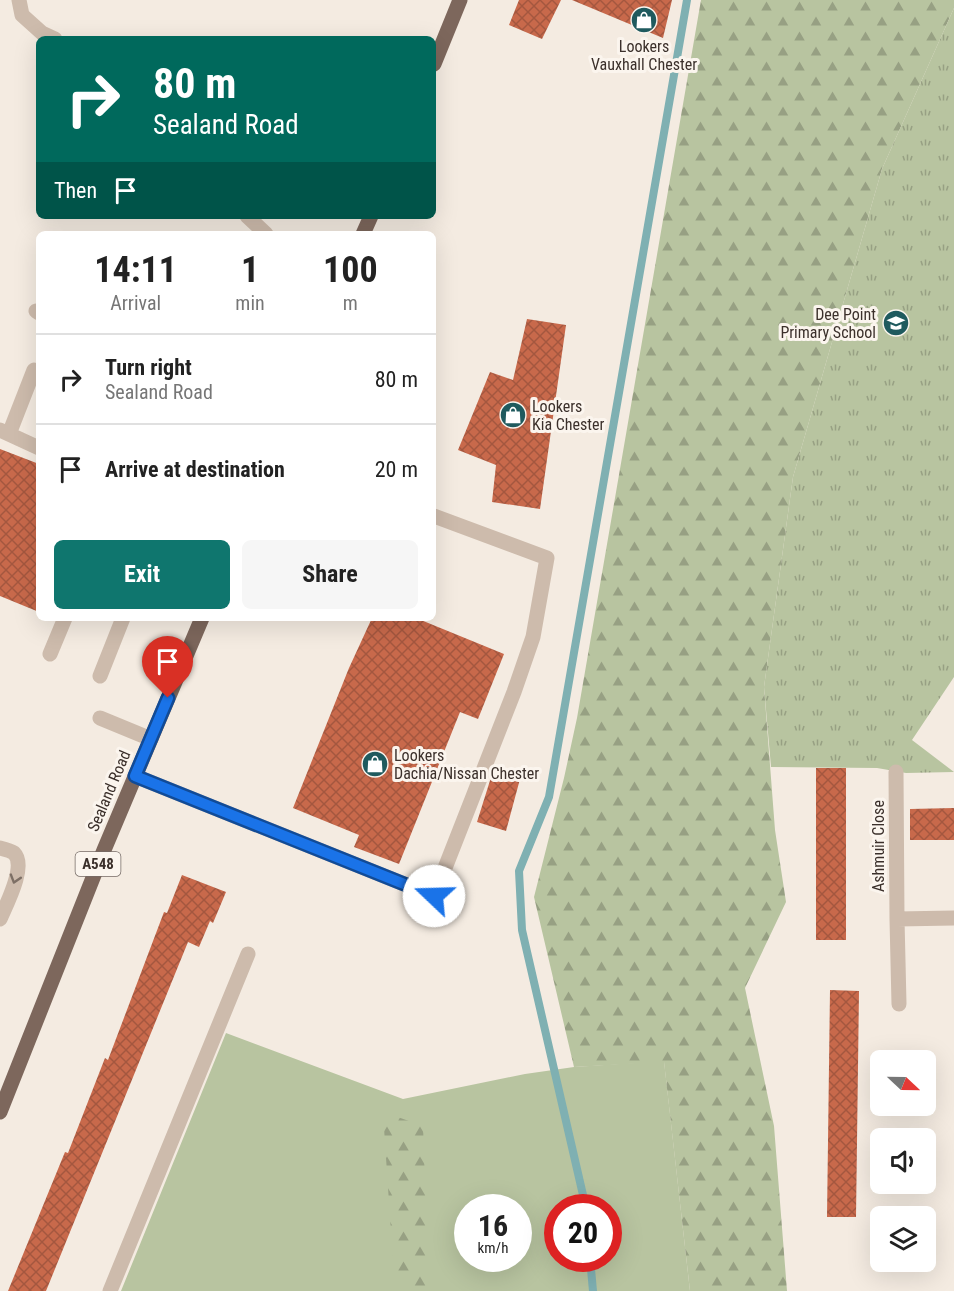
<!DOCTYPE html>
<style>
body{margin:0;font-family:"Roboto Condensed",sans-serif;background:#f6f6f6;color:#222;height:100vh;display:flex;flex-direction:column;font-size:22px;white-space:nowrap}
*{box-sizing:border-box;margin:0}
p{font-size:20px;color:#767676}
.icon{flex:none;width:33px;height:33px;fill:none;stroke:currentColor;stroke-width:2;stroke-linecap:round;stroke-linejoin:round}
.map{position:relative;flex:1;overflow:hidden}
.side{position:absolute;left:36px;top:231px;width:400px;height:390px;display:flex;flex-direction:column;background:#fff;border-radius:9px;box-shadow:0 6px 24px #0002}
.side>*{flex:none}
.hud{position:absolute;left:36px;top:36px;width:400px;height:183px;border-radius:9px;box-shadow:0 6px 24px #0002;background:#00695c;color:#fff;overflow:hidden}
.needle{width:39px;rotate:112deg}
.buttons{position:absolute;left:870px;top:1050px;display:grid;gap:12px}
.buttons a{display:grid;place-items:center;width:66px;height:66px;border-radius:9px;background:#fff;box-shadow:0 6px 24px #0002;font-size:30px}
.speed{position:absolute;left:454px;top:1194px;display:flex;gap:12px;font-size:30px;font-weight:700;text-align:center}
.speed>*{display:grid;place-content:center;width:78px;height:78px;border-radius:50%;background:#fff;box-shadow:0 6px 24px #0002;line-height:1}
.speed small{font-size:15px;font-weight:400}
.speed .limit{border:9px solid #d22;background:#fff;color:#111}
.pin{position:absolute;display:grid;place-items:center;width:51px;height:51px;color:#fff;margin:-62px -26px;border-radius:50% 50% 50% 0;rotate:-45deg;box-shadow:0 0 6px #0007}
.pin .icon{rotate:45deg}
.me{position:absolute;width:66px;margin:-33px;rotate:291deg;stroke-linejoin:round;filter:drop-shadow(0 0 4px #0008)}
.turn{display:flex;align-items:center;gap:21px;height:126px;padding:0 18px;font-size:27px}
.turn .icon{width:78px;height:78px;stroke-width:2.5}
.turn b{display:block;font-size:42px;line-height:51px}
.then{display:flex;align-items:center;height:57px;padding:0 18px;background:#0003;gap:12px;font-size:22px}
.eta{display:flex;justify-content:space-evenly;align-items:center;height:102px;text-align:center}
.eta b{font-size:36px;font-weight:700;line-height:42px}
.primary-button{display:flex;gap:12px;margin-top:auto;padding:12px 18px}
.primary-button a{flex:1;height:69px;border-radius:9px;background:#0f766e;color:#fff;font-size:24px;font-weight:700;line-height:69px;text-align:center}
.primary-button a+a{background:#f6f6f6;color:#222}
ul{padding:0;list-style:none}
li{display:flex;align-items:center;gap:18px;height:90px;padding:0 18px;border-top:2px solid #e0e0e0}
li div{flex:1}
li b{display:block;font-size:22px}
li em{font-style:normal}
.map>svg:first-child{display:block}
.green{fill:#b8c4a0;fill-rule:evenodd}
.forest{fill:url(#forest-firs)}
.park{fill:url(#park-tufts)}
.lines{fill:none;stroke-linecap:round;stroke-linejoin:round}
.stream{stroke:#7fb0b2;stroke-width:8}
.building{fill:url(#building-cross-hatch)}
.service{stroke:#cdbbac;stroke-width:15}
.minor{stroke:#cdbbac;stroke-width:15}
.primary{stroke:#7d675c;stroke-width:15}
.oneway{stroke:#7d6f65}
.route-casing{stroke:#114b97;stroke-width:15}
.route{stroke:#1a73e8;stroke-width:10}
.labels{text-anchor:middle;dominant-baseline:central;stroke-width:6;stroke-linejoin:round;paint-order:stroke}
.shield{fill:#fbf5ee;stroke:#756b66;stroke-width:1.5}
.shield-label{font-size:15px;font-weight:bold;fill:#3b302b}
.poi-label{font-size:16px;fill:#3b302b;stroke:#fbf5ee;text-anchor:start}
.street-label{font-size:16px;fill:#3b302b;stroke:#fbf5ee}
</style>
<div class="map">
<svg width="954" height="1291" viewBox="0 0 954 1291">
<defs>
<pattern id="forest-firs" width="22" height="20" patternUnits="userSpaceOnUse" patternTransform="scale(1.5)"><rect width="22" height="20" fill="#b8c4a0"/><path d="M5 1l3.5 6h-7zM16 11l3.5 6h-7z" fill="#97a083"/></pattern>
<pattern id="park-tufts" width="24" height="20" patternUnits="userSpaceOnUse" patternTransform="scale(1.5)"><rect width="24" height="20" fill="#b8c4a0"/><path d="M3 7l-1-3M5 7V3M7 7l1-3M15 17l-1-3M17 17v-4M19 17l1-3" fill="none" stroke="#97a083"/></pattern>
<pattern id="building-cross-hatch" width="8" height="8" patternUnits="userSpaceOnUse" patternTransform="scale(1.5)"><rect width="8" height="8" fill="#c8694b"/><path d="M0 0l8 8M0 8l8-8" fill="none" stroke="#a4573f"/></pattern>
</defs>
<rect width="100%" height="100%" fill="#f4ebe1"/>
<path class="green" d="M 226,1033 L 403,1099 L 525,1074 L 574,1067 L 664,1061 L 690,1291 L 121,1291 ZM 468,1208 L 519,1208 L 519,1258 L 468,1258 ZM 558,1208 L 609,1208 L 609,1258 L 558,1258 Z"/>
<path class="forest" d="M 701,0 L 954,0 L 954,8 L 882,169 L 793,477 L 764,687 L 775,830 L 786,902 L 745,988 L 774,1126 L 787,1291 L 690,1291 L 664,1062 L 574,1067 L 534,897 L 564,778 L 577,718 Z
M 392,1115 L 423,1126 L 429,1291 L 395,1291 L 384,1128 Z"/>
<path class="park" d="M 954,8 L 954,677 L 912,740 L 954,772 L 906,773 L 877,768 L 771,767 L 764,687 L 793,477 L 882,169 Z"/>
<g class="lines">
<path class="stream" d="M 586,1208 L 522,930 L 519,871 L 549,797 L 687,0
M 590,1258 L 593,1291"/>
</g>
<path class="building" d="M 519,0 L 561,0 L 542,39 L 509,25 Z
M 572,0 L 672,0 L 663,38 Z
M 527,319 L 566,325 L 540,509 L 492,502 L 496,465 L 458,450 L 490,372 L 513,380 Z
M 0,449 L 39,464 L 39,612 L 0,596 Z
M 372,618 L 416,618 L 504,654 L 478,719 L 460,712 L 399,864 L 354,847 L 359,835 L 293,808 L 349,668 Z
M 816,768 L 846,768 L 846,940 L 816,940 Z
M 493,771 L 520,779 L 506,831 L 477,822 Z
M 954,808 L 954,840 L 910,840 L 910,809 Z
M 182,875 L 226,892 L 213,923 L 210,921 L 199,947 L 188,942 L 46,1291 L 8,1291 L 65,1152 L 68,1153 L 105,1058 L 108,1060 L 164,912 L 167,913 Z
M 830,990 L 859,991 L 856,1217 L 827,1217 Z"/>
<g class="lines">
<path class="service" d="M 19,0 L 22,15 L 42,33 L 55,39
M 247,216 L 266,234
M 36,311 L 39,313
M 0,430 L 39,448
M 9,434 L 34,370 L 39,372
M 50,654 L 65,618
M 100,676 L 123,618
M 100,718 L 151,739
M 135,776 L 434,896 L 514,692 L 533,637 L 547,558 L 434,516
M 0,848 C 4,849 11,851 14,853 C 27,866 6,905 0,919
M 110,1291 L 248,954"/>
<path class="minor" d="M 896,772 L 897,919
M 899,1004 L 897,919 L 954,918"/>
<path class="primary" d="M 434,64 L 460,0
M 363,234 L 371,216
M 0,1112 L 104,850 L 202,618"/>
</g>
<defs><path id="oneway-chevron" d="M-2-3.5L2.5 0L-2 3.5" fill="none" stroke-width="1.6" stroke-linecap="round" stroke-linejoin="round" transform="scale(1.5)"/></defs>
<use class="oneway" href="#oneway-chevron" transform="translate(15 879) rotate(107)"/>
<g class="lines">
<defs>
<path id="route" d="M 168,698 L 135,776 L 434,896"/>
</defs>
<use href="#route" class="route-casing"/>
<use href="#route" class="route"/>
</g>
<defs>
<symbol id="shop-disc" viewBox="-11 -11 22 22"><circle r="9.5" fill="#1f5a5e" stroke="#fbf5ee"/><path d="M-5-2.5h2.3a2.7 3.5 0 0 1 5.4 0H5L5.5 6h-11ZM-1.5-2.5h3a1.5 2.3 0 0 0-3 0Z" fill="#fff"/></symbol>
<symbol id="school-disc" viewBox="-11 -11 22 22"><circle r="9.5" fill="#1f5a5e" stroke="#fbf5ee"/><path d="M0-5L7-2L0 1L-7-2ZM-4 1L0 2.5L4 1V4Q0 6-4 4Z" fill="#fff"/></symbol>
</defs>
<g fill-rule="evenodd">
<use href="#shop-disc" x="629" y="5" width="30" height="30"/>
<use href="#school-disc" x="881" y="308" width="30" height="30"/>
<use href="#shop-disc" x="498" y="400" width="30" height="30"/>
<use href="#shop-disc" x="360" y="749" width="30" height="30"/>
</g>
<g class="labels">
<rect class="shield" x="75.5" y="852" width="45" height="24" rx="4.5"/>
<g class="shield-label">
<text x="98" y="864">A548</text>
</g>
<g class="poi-label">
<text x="644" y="46" text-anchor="middle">Lookers<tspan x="644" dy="18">Vauxhall Chester</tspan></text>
<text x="876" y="314" text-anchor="end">Dee Point<tspan x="876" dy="18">Primary School</tspan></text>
<text x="532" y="406">Lookers<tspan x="532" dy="18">Kia Chester</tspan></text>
<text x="394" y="755">Lookers<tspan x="394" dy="18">Dachia/Nissan Chester</tspan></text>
</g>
<g class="street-label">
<text transform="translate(109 791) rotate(-67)">Sealand Road</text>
<text transform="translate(878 846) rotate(-90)">Ashmuir Close</text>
</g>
</g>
</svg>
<div class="buttons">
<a><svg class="needle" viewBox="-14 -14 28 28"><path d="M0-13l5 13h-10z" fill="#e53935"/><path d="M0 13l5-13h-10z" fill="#767676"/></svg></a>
<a><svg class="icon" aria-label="sound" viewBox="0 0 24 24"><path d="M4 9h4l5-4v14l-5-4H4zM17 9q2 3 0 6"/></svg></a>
<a><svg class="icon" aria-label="layers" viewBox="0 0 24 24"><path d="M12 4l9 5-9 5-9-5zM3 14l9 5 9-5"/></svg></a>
</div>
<div class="speed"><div>16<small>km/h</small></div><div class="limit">20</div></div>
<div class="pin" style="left:168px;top:698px;background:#d93025"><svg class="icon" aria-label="arrive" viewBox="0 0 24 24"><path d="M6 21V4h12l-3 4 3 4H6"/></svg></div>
<svg class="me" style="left:434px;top:896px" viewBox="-20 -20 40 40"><circle r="19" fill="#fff"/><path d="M0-13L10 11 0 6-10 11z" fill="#1a73e8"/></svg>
<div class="hud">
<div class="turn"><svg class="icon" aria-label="right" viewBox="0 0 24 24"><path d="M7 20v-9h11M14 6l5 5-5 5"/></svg><div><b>80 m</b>Sealand Road</div></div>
<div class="then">Then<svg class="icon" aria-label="arrive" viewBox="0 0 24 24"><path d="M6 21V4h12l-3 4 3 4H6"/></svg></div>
</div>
<section class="side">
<div class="eta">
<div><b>14:11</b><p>Arrival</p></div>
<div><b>1</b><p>min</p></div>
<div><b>100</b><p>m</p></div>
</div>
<ul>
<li><svg class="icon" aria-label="right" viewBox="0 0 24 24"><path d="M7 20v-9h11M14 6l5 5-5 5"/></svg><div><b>Turn right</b><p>Sealand Road</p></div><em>80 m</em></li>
<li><svg class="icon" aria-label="arrive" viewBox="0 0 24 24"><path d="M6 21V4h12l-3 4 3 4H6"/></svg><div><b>Arrive at destination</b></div><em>20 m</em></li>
</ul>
<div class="primary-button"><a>Exit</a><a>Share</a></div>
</section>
</div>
